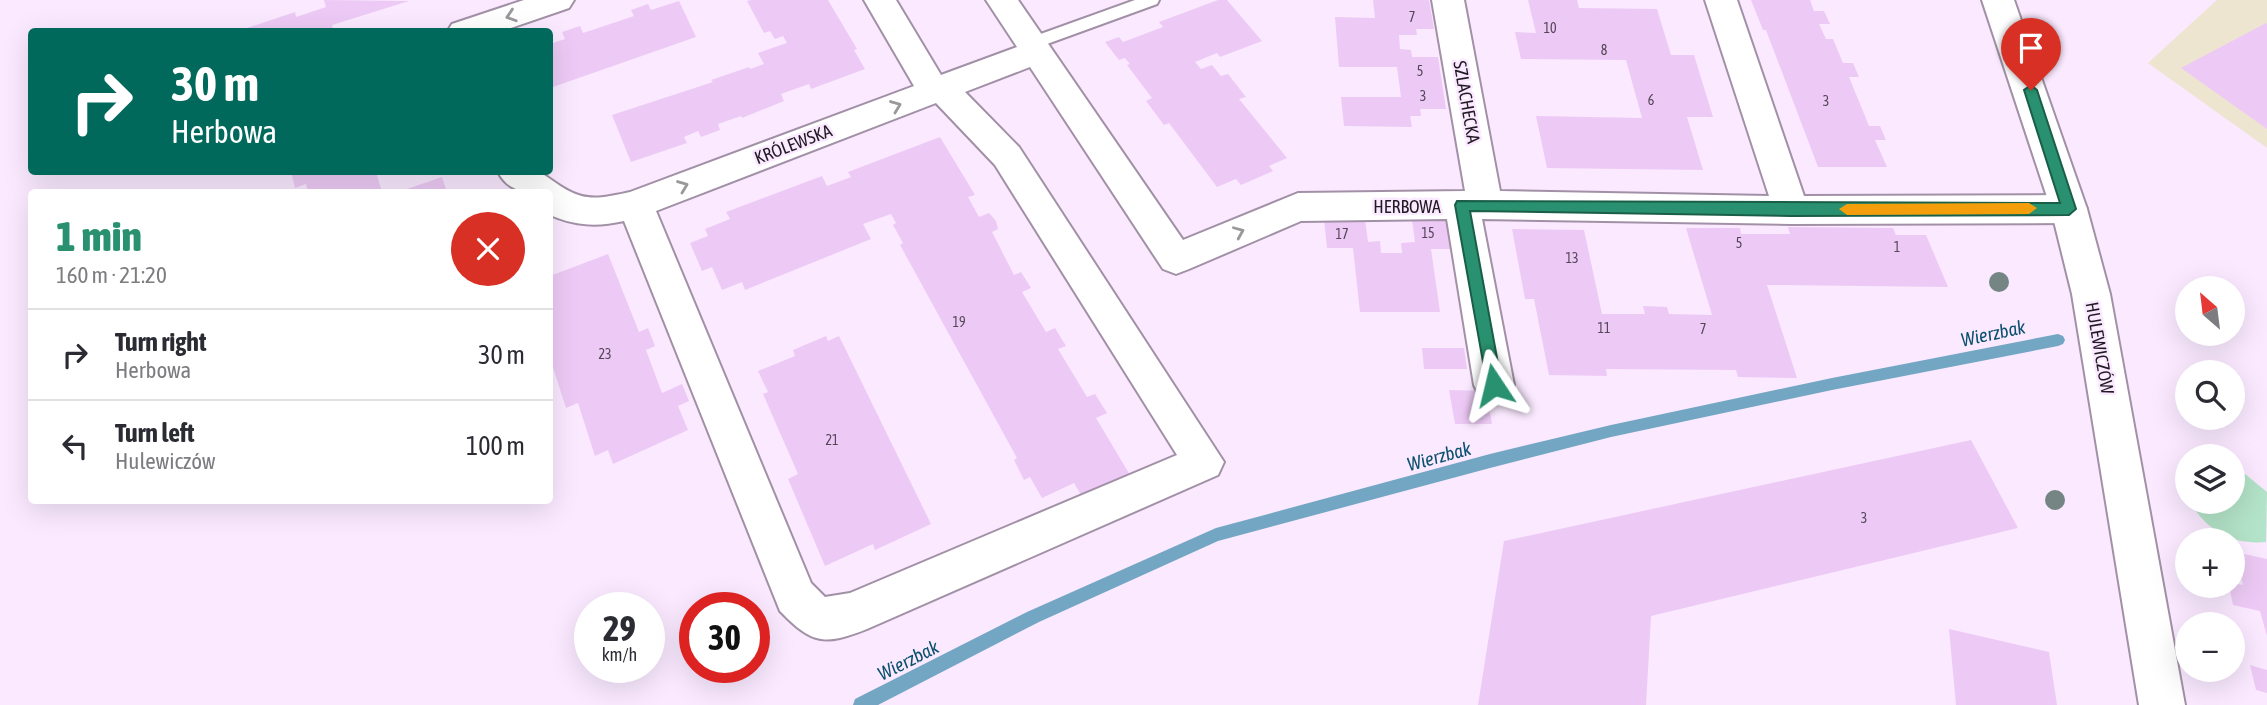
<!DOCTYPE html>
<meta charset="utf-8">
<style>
body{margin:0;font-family:"Asap Condensed",sans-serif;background:#f2f2f3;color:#2b2b33;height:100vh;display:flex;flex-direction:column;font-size:26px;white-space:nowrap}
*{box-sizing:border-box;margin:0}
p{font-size:23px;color:#7c7c81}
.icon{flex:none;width:38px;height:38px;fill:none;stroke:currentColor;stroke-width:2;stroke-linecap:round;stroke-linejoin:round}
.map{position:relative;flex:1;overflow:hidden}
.details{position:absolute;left:28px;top:189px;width:525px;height:315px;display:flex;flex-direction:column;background:#fff;border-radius:7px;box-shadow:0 7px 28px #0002}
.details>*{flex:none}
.top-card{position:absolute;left:28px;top:28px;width:525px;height:147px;border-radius:7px;box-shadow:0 7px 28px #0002;background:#00695c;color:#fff;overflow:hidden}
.needle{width:46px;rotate:332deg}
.tools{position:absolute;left:2175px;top:276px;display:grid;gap:14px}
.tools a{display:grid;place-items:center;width:70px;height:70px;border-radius:50%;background:#fff;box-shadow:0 7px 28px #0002;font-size:35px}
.speed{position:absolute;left:574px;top:592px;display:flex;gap:14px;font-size:35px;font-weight:700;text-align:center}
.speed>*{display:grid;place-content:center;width:91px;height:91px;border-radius:50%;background:#fff;box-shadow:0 7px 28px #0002;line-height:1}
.speed small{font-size:18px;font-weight:400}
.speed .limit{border:10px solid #d22;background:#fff;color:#111}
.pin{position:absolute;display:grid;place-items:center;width:60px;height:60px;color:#fff;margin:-72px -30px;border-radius:50% 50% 50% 0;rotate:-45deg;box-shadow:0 0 7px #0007}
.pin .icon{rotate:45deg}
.me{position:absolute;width:77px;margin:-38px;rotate:350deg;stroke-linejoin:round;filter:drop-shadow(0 0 5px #0008)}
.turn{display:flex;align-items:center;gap:24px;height:147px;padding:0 28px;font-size:32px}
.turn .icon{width:91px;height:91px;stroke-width:2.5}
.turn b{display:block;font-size:49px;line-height:60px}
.round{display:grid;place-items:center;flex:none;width:74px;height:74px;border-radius:37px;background:#f2f2f3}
.headline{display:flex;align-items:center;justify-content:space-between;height:119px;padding:0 28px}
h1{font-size:42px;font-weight:800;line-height:52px;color:#29916f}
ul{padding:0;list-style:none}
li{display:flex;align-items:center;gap:21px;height:91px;padding:0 28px;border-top:2px solid #e1e1e2}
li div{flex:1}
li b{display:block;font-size:26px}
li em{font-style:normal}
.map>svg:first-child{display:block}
.commercial{fill:#eee5d0}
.green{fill:#b3e3c8}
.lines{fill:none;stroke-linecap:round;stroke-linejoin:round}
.stream{fill:#72a6c2;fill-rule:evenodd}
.building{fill:#edcaf5}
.lane-casing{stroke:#a291a6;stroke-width:4}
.street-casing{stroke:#a291a6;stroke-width:4}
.secondary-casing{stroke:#a291a6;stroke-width:4}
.lane{fill:#fff;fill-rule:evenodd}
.street{fill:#fff;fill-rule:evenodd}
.secondary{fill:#fff;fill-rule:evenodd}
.tree{fill:#748584}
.oneway{stroke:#9b989c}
.route{fill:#29916f;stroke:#1b5e48;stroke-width:2}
.slow{fill:#f59e0b}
.labels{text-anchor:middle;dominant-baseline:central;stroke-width:5;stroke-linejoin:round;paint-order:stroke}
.number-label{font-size:14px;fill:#534657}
.street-label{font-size:18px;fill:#201a22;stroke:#fae9ff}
.water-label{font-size:19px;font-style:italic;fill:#0a506d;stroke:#fae9ff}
</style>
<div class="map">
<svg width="2267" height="705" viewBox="0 0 2267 705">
<rect width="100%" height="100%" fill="#fae9ff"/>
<path class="commercial" d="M 2217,0 L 2267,0 L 2267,148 L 2148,63 Z"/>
<path class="green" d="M 2233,470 L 2245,474 L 2267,492 L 2266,542 C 2233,545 2207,531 2190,502 L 2233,502 Z"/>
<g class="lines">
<path class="stream" d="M 2058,334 L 2063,336 L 2065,340 L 2063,344 L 2058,346 L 1832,390 L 1611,437 L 1490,468 L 1218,541 L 1039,622 L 878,705 L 853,705 L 855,699 L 1027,612 L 1216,528 L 1490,454 L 1611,425 L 1832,378 Z"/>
</g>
<path class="building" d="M 324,0 L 409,1 L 332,25 L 334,32 L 235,32 L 295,12 L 296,17 L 326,7 Z
M 751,0 L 828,0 L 857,49 L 854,50 L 865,69 L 811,89 L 809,84 L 781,94 L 784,101 L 742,118 L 741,116 L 718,124 L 720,130 L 701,137 L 698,131 L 684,137 L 687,143 L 631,162 L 612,115 L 713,82 L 711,80 L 749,67 L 750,69 L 764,64 L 758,53 L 787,43 L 783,36 L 775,39 L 770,31 L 764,33 L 747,1 Z
M 1218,0 L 1227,0 L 1262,41 L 1220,57 L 1217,53 L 1195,62 L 1201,69 L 1212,65 L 1221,76 L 1228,74 L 1246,97 L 1239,99 L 1287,158 L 1269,166 L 1273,171 L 1241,185 L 1236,179 L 1217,187 L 1169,123 L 1164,125 L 1146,101 L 1152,98 L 1127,65 L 1130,64 L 1125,58 L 1119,60 L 1105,42 L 1119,37 L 1123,42 L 1163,27 L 1159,22 Z
M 1373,0 L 1429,0 L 1434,29 L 1416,29 L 1417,35 L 1399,35 L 1400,49 L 1411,50 L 1412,57 L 1438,57 L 1446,109 L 1420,109 L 1421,116 L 1410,116 L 1412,127 L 1344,126 L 1341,97 L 1401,97 L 1397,67 L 1339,67 L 1335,17 L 1375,18 Z
M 1528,0 L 1577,0 L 1579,8 L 1657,9 L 1671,55 L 1694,55 L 1713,117 L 1687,117 L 1703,170 L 1547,168 L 1536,116 L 1642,118 L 1626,60 L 1521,59 L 1515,32 L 1536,33 Z
M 1751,0 L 1810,0 L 1814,11 L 1824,11 L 1830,24 L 1819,24 L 1826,39 L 1833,39 L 1843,63 L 1853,63 L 1859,77 L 1849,77 L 1869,126 L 1880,126 L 1886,140 L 1875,140 L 1887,167 L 1818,167 L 1766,30 L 1763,30 Z
M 679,1 L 696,37 L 550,88 L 550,44 L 565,39 L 562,32 L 580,26 L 583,33 L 634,16 L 631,10 L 648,4 L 651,10 Z
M 2266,23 L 2267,24 L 2267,129 L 2181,68 Z
M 940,137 L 975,195 L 968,197 L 979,217 L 989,213 L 996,221 L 998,229 L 992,232 L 1014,275 L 1021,272 L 1031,288 L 1022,292 L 1046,332 L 1055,328 L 1066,346 L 1058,349 L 1087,397 L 1095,394 L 1107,413 L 1096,418 L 1130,475 L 1083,498 L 1074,483 L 1042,498 L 1030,477 L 1024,480 L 1014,460 L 1017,458 L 900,245 L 903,243 L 893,225 L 896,223 L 891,214 L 863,224 L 871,239 L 745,290 L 742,282 L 722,290 L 712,267 L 702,271 L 690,243 L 708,236 L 705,229 L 730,219 L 726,212 L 822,176 L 827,186 L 851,177 L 848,172 Z
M 291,172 L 376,172 L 382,192 L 308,192 L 306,184 L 295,188 Z
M 442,177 L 447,192 L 398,192 Z
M 1324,219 L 1365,219 L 1368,242 L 1380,241 L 1381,253 L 1402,253 L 1401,243 L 1415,242 L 1412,220 L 1454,220 L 1459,249 L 1431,249 L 1440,312 L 1360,312 L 1353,248 L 1327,248 Z
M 1788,227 L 1893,228 L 1896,235 L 1926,235 L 1948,287 L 1767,285 L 1797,378 L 1738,377 L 1736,370 L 1606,369 L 1607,376 L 1549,375 L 1534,299 L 1525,299 L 1512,229 L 1584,230 L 1602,314 L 1645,314 L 1643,306 L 1667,307 L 1669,314 L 1712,315 L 1686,228 L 1740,228 L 1741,234 L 1790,234 Z
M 608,254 L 639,332 L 648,328 L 655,346 L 646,350 L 662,393 L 682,384 L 689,401 L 678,406 L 688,430 L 613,464 L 608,450 L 595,456 L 578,403 L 566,408 L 550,358 L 550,276 Z
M 826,336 L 828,341 L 839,336 L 931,524 L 875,550 L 873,544 L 825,566 L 788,479 L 798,474 L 763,394 L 768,392 L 758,371 L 795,356 L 793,350 Z
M 1422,348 L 1464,348 L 1467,369 L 1424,369 Z
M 1449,390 L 1486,391 L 1492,424 L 1455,424 Z
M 1971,440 L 2018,528 L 1651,616 L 1646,705 L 1478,705 L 1504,541 Z
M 2235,552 L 2267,559 L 2267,636 L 2260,611 L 2233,605 L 2229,586 L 2233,586 L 2233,583 L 2243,585 Z
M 1949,629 L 2049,652 L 2057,705 L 1956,705 Z
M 2250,665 L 2267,670 L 2267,693 L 2256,690 Z"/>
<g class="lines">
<defs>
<path id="lane" d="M 1135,0 L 1159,0 L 1157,4 L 1036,48 L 1030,50 L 1022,44 L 1024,40 Z"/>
<path id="street" d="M 524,0 L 574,0 L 569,8 L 499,32 L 447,32 L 452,24 Z
M 864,0 L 896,0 L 941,75 L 1017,47 L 986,0 L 1018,0 L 1183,240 L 1298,193 L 1465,191 L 1432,0 L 1464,0 L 1500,191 L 1769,196 L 1705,0 L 1737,0 L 1804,196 L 2069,195 L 2082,199 L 2087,209 L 2082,219 L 2069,223 L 1791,224 L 1482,219 L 1514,385 L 1508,397 L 1494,402 L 1480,397 L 1474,385 L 1447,219 L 1301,221 L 1189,269 L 1176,274 L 1163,269 L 1030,67 L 965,92 L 1019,147 L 1224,462 L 1218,475 L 867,629 C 824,646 812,644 780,611 L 624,221 C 597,227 575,226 550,215 L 550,192 C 527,192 510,194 498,172 L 540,172 C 577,198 583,203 630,192 L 914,86 ZM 936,103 L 995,165 L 1177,455 L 850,593 L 825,597 L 811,583 L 656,211 Z"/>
<path id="secondary" d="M 1982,0 L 2014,0 L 2087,209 L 2110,294 L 2185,705 L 2139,705 L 2072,294 L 2051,209 Z"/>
</defs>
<use href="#lane" class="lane-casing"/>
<use href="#street" class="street-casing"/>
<use href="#secondary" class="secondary-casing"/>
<use href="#lane" class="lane"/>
<use href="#street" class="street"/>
<use href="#secondary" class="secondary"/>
</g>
<g class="tree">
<circle cx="1999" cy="282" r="10"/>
<circle cx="2055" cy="500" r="10"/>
</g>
<defs><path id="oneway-chevron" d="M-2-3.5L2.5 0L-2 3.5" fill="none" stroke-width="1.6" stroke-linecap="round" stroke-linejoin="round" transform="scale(1.75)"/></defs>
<g class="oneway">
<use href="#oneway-chevron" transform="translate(511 16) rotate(162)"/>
<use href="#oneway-chevron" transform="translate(896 106) rotate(-21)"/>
<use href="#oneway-chevron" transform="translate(683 186) rotate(-21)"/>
<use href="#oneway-chevron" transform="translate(1239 232) rotate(-23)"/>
</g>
<path class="route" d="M 2031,85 L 2037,90 L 2076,209 L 2069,215 L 1791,216 L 1470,211 L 1502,385 L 1500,390 L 1488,390 L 1455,205 L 1457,201 L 2060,203 L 2024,90 Z"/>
<path class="slow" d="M 2029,203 L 2037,208 L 2029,214 L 1847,215 L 1839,209 L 1847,204 Z"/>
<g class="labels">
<g class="number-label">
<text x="1412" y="17">7</text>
<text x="1550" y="28">10</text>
<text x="1604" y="50">8</text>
<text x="1420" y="71">5</text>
<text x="1423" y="96">3</text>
<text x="1651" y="100">6</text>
<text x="1826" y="101">3</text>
<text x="1428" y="233">15</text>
<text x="1342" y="234">17</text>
<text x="1739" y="243">5</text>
<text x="1897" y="247">1</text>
<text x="1572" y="258">13</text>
<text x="959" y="322">19</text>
<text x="1604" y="328">11</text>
<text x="1703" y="329">7</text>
<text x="605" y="354">23</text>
<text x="832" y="440">21</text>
<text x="1864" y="518">3</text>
</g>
<g class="street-label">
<text transform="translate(1467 102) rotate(80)">SZLACHECKA</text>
<text transform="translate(793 144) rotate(-21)">KRÓLEWSKA</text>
<text x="1407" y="206">HERBOWA</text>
<text transform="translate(2100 348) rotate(80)">HULEWICZÓW</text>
</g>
<g class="water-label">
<text transform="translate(1993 333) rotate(-12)">Wierzbak</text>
<text transform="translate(1439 456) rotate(-15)">Wierzbak</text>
<text transform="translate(908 660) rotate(-27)">Wierzbak</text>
</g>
</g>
</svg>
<div class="tools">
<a><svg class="needle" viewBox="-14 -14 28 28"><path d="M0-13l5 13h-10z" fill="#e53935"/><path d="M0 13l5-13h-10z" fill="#7c7c81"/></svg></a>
<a><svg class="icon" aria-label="search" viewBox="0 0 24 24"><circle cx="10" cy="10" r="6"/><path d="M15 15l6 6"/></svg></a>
<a><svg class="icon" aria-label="layers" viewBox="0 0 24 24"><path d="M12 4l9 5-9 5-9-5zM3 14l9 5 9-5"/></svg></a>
<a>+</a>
<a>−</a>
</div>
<div class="speed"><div>29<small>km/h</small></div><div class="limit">30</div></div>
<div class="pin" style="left:2031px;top:90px;background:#d93025"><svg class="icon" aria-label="arrive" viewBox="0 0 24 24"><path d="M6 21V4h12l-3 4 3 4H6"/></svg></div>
<svg class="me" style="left:1494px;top:385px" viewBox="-20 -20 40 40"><path d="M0-17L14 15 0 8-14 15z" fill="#29916f" stroke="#fff" stroke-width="4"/></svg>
<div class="top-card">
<div class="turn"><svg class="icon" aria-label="right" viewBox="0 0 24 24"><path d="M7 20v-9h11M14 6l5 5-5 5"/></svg><div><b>30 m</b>Herbowa</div></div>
</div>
<section class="details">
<div class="headline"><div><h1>1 min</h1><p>160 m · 21:20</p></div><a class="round" style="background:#d93025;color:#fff"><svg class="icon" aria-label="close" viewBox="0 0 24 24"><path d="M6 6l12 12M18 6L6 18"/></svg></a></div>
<ul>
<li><svg class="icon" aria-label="right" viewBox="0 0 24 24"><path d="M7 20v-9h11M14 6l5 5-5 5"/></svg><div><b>Turn right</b><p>Herbowa</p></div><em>30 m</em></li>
<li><svg class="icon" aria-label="left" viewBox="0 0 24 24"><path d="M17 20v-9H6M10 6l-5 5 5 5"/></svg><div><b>Turn left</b><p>Hulewiczów</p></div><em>100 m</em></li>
</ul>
</section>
</div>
